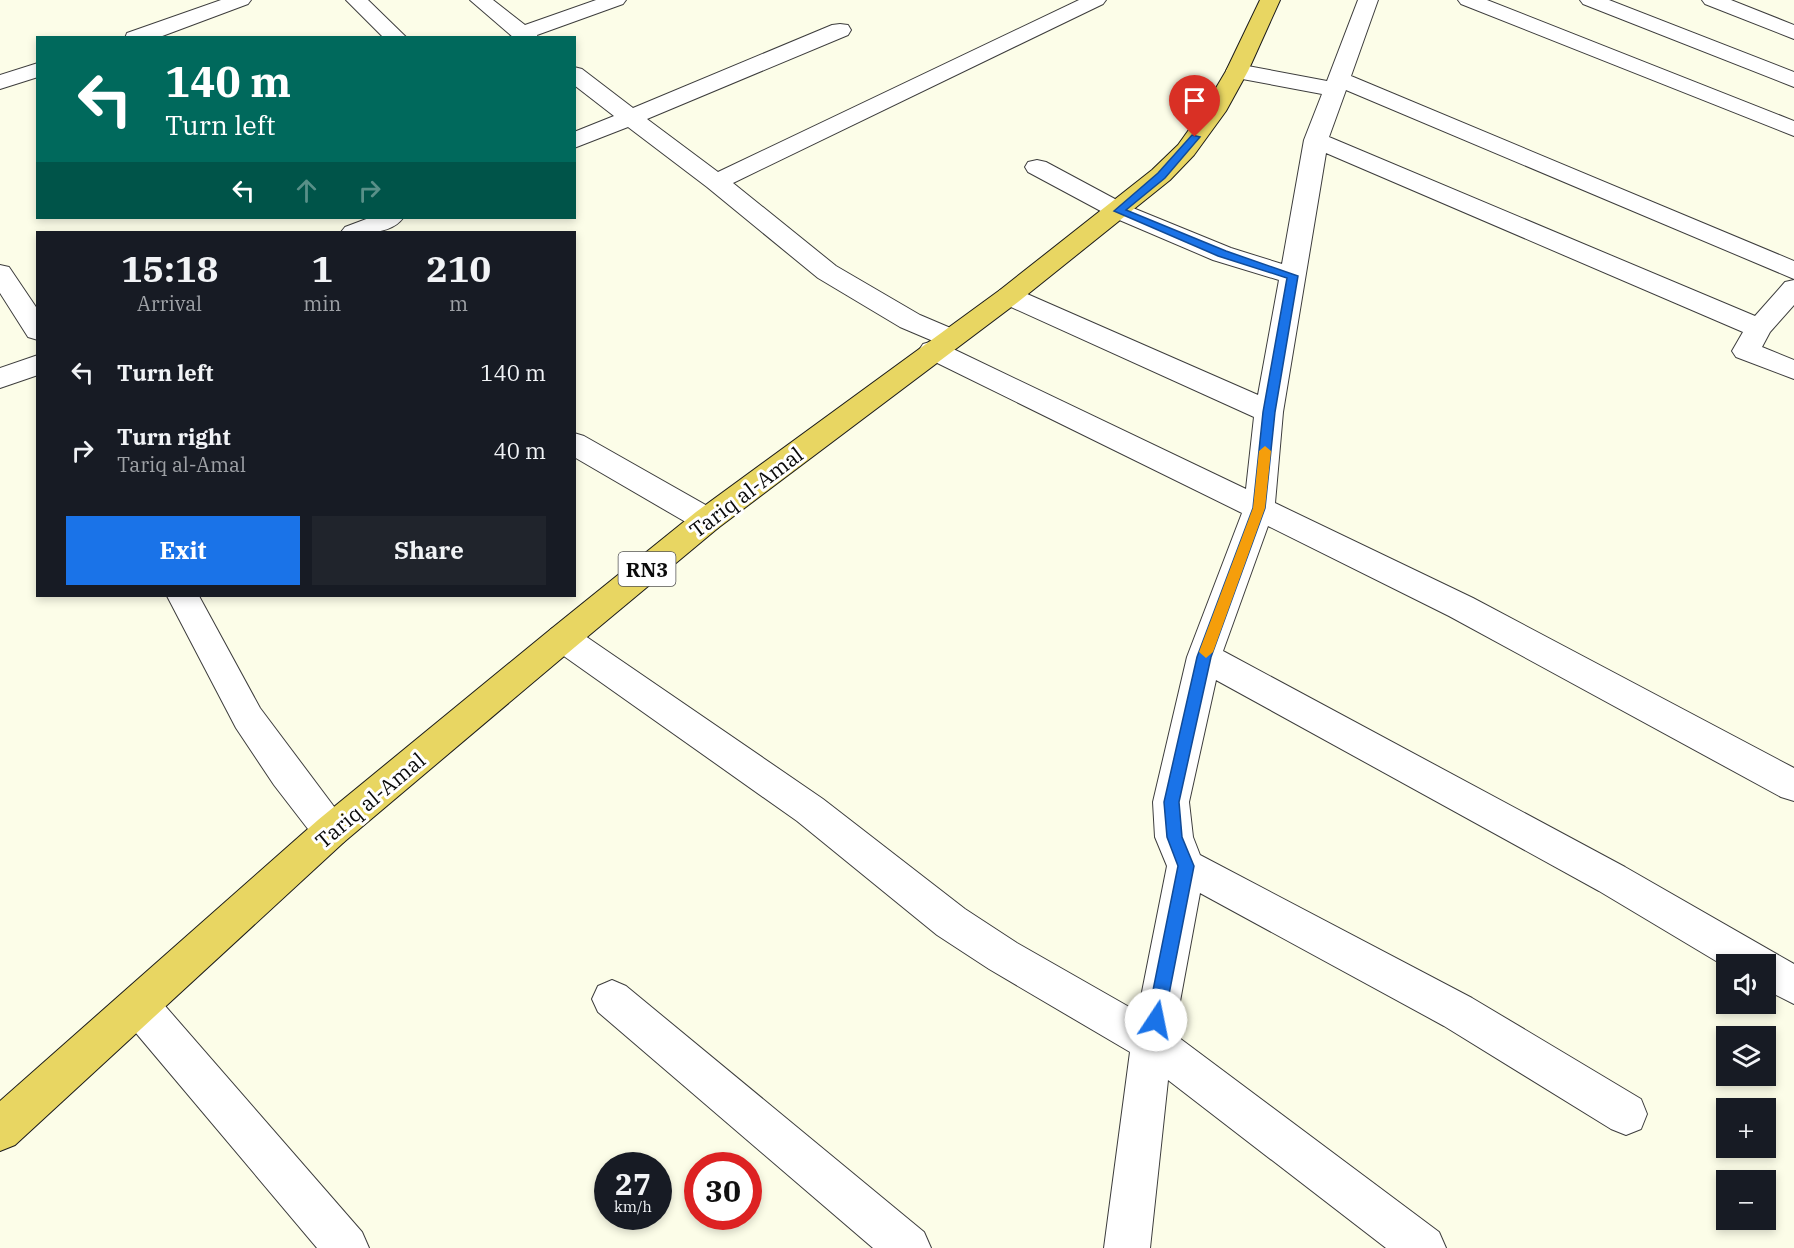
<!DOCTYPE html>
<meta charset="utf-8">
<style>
body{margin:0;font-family:"IBM Plex Serif",serif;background:#20242c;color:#f1f3f6;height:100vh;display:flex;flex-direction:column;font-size:22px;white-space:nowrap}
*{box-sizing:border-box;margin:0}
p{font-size:20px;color:#9ea1a6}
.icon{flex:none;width:33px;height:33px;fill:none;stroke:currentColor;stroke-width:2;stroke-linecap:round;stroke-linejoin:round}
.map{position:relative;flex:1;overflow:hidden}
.side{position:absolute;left:36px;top:231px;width:540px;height:366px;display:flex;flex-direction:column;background:#171b24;border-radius:0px;box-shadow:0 3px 9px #0003}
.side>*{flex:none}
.guide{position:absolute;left:36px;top:36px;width:540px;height:183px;border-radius:0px;box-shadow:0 3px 9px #0003;background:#00695c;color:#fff;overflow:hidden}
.buttons{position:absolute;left:1716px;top:954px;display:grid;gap:12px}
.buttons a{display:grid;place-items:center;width:60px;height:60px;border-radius:0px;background:#171b24;box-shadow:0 3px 9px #0003;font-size:30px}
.speed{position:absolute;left:594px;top:1152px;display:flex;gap:12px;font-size:30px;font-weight:700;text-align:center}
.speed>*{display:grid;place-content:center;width:78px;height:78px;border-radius:50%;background:#171b24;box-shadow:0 3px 9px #0003;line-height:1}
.speed small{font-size:15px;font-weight:400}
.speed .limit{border:9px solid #d22;background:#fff;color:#111}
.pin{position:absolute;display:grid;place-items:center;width:51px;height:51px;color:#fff;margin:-62px -26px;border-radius:50% 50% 50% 0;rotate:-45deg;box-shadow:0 0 6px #0007}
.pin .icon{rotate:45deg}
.me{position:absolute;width:66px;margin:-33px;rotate:11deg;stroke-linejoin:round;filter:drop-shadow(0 0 4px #0008)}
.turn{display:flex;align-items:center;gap:21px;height:126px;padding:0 30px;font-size:27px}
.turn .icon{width:78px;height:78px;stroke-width:2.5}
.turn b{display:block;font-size:42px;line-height:51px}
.lanes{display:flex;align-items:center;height:57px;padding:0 30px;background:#0003;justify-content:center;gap:30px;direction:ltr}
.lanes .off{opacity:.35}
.eta{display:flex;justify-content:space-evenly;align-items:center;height:102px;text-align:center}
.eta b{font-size:36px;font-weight:700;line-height:42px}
.action{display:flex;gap:12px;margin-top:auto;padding:12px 30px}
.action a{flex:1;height:69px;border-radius:0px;background:#1a73e8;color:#fff;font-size:24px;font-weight:700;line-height:69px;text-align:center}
.action a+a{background:#20242c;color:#f1f3f6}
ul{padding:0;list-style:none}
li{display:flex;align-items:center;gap:18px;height:78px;padding:0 30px}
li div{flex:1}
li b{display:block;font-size:22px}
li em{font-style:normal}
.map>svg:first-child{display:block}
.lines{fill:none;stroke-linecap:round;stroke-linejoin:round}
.minor-casing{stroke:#3d3d3d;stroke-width:2}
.trunk-casing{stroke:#1b1b1b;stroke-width:2}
.minor{fill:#fff;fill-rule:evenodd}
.trunk{fill:#e8d662;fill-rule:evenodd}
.route{fill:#1a73e8;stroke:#114b97;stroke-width:1.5}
.slow{fill:#f59e0b}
.labels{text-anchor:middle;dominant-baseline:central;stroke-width:6;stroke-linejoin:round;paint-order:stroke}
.shield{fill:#fff;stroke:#545454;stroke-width:1.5}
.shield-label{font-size:20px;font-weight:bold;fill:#0a0a0a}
.street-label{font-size:21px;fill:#0a0a0a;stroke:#fff}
</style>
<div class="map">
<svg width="1794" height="1248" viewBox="0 0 1794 1248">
<rect width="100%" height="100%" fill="#fcfde8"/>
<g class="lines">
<defs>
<path id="minor" d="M 221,0 L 251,0 L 248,4 L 157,38 L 125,38 L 127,33 Z
M 346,0 L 368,0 L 407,38 L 384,38 Z
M 470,0 L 493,0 L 525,25 L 596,0 L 626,0 L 623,4 L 537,35 L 538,38 L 514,38 Z
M 1079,0 L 1106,0 L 1103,4 L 733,183 L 836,266 L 920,315 L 960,332 L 964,338 L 960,344 L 949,347 L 1246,489 L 1254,417 L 1000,302 L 996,296 L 1000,290 L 1009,288 L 1018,290 L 1258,395 L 1279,280 L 1213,260 L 1110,216 L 1028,172 L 1025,167 L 1028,162 L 1037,160 L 1046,162 L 1128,206 L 1231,248 L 1282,264 L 1304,140 L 1322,94 L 1237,78 L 1229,76 L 1226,71 L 1229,66 L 1237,64 L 1327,81 L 1358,0 L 1378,0 L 1351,76 L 1794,261 L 1794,279 L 1346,90 L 1329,137 L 1755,316 L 1785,282 L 1794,280 L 1794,305 L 1770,332 L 1762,347 L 1794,360 L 1794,379 L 1736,357 L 1732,351 L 1743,332 L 1326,153 L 1283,412 L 1275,503 L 1473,598 L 1794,768 L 1794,801 L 1781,797 L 1449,616 L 1268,526 L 1223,651 L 1625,867 L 1794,964 L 1794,1004 L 1766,990 L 1766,964 L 1726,964 L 1726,967 L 1599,891 L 1216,680 L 1189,802 L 1193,837 L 1200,855 L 1472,998 L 1641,1099 L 1647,1114 L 1641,1129 L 1626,1135 L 1611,1129 L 1444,1026 L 1200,893 L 1174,1034 L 1439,1232 L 1446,1248 L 1386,1248 L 1168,1080 L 1150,1248 L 1104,1248 L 1130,1052 L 989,969 L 937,935 L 797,821 L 551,647 L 546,638 L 551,629 L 563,625 L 575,629 L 823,799 L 965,909 L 1017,943 L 1138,1012 L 1167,866 L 1155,837 L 1153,802 L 1187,657 L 1242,513 L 923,356 L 919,350 L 923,344 L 933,341 L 900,327 L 818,278 L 707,187 L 628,127 L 574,148 L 574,132 L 614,116 L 574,85 L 574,67 L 582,69 L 633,108 L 832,25 L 840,24 L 848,25 L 851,30 L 848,35 L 647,119 L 718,172 Z
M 1458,0 L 1487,0 L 1794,121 L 1794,136 L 1461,4 Z
M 1580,0 L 1609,0 L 1794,72 L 1794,87 L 1583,4 Z
M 1702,0 L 1731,0 L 1794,25 L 1794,39 L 1705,4 Z
M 38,63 L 38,77 L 0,89 L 0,75 Z
M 369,218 L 403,218 C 391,235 360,234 341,232 L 345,227 Z
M 0,265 L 9,267 L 38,310 L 38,340 L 28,337 L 0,293 Z
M 38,355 L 38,375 L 0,388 L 0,368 Z
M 574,433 L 584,436 L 718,512 L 722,520 L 718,528 L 707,531 L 696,528 L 574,457 Z
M 167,596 L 199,596 L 260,708 L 344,820 L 349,831 L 344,842 L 331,847 L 318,842 L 274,785 L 236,728 Z
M 612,980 L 626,986 L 924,1232 L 931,1248 L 873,1248 L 598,1012 L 592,999 L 598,986 Z
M 139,987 L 153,992 L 362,1232 L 369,1248 L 317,1248 L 125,1020 L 119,1006 L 125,992 Z"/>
<path id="trunk" d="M 1260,0 L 1280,0 L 1248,71 L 1226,111 L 1194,155 L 1170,180 L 1018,302 L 718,528 L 575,647 L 344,842 L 15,1145 L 0,1151 L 0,1101 L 318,820 L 551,629 L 696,512 L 1000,290 L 1152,170 L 1178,145 L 1203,110 L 1226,71 Z"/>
</defs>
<use href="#minor" class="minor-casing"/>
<use href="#trunk" class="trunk-casing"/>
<use href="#minor" class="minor"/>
<use href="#trunk" class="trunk"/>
</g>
<path class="route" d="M 1192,135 L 1200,137 L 1165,178 L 1126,210 L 1226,251 L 1298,276 L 1275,412 L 1265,508 L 1211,657 L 1179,802 L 1182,837 L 1194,866 L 1164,1020 L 1162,1026 L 1156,1028 L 1150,1026 L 1147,1020 L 1178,866 L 1167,837 L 1164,802 L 1197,657 L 1253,508 L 1263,412 L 1287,278 L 1218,256 L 1114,211 L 1158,173 Z"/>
<path class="slow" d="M 1265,446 L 1271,451 L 1265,508 L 1213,652 L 1206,658 L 1199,652 L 1253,508 L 1259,451 Z"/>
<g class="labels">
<rect class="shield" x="618.5" y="552" width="57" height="34" rx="4.5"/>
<g class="shield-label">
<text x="647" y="569">RN3</text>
</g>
<g class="street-label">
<text transform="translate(746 492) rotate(-37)">Tariq al-Amal</text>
<text transform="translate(370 800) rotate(-40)">Tariq al-Amal</text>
</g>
</g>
</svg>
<div class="buttons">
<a><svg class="icon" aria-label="sound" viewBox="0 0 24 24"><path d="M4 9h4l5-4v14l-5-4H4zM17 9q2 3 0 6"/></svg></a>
<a><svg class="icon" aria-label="layers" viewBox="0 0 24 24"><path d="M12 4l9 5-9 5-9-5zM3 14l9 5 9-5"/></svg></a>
<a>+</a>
<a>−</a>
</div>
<div class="speed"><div>27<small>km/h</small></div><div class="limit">30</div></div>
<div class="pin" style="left:1195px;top:137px;background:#d93025"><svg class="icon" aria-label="arrive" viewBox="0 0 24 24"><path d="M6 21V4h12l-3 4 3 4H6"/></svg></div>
<svg class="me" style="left:1156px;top:1020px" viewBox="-20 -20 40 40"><circle r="19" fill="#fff"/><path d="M0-13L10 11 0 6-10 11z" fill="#1a73e8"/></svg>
<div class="guide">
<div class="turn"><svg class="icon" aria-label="left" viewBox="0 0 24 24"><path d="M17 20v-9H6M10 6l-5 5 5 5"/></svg><div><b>140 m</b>Turn left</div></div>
<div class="lanes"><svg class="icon" aria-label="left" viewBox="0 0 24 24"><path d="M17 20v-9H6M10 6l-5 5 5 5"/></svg><svg class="icon off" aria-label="ahead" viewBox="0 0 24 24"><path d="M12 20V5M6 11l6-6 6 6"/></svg><svg class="icon off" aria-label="right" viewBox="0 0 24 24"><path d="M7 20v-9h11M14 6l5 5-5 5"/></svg></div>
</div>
<section class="side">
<div class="eta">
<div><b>15:18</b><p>Arrival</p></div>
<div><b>1</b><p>min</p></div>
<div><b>210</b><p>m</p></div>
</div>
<ul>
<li><svg class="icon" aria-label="left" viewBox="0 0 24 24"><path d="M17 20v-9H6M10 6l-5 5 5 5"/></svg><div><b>Turn left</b></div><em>140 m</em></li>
<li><svg class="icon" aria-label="right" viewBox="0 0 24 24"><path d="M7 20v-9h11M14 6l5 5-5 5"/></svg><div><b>Turn right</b><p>Tariq al-Amal</p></div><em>40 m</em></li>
</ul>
<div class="action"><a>Exit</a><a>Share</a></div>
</section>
</div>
